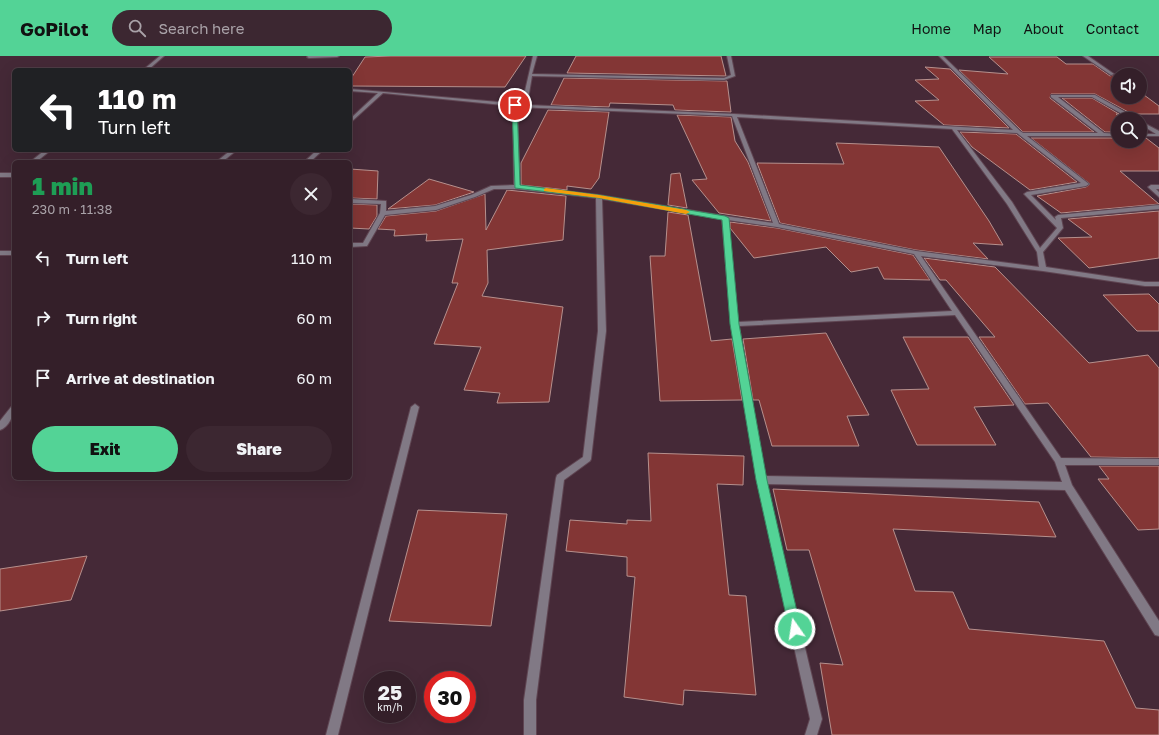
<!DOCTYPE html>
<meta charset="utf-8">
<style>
body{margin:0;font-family:"Golos Text",sans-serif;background:#3c2731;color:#f1f3f6;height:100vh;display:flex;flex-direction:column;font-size:15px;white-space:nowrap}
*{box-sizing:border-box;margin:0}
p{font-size:13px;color:#a9a2a8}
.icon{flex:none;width:22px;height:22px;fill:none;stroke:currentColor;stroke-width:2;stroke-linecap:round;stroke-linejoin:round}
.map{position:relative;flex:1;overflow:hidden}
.side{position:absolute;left:12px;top:104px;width:340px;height:320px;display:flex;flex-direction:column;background:#341f29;border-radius:6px;box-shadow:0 4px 16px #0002,0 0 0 1px #4e3d46}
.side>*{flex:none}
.hud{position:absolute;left:12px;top:12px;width:340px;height:84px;border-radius:6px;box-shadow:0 4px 16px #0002,0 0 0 1px #4e3d46;background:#202124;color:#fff;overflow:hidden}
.tools{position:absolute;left:1111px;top:12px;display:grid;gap:8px}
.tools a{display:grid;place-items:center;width:36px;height:36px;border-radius:50%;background:#341f29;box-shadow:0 4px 16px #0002,0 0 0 1px #4e3d46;font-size:20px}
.speed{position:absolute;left:364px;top:615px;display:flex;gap:8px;font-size:20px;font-weight:700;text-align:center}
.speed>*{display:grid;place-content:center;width:52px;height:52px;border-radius:50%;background:#341f29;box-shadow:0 4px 16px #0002,0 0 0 1px #4e3d46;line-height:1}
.speed small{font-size:10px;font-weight:400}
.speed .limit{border:6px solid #d22;background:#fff;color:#111}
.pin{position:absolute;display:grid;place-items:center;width:34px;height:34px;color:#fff;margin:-17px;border:2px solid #fff;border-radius:50%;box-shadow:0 1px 4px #0007}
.me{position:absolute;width:44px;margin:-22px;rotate:347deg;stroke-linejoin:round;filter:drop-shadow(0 0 3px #0008)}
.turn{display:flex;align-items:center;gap:14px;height:84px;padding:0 20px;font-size:18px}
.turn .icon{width:52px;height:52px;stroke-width:2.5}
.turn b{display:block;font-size:28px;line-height:34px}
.round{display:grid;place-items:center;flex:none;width:42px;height:42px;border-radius:21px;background:#3c2731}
.headline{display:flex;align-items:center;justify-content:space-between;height:68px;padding:0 20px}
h1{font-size:24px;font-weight:800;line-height:30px;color:#1e9e55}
.button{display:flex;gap:8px;margin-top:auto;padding:8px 20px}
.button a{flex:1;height:46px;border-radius:24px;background:#53d396;color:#111;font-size:16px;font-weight:800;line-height:46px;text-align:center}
.button a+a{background:#3c2731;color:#f1f3f6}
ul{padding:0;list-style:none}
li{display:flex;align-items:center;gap:12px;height:60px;padding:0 20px}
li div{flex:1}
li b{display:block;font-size:15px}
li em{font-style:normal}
header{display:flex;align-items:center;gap:24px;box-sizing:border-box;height:56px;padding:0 20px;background:#53d396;color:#111}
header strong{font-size:19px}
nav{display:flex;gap:22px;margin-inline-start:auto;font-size:14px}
.search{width:280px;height:36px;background:#3c2731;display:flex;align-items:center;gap:10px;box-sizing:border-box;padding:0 14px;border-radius:22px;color:#a9a2a8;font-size:15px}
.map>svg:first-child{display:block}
.building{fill:#833635;stroke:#b6908d}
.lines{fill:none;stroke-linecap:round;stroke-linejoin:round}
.street-casing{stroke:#5f4552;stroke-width:2}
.street{fill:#817985;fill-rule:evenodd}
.route{fill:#53d396;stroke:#368962}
.slow{fill:#f59e0b}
</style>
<header>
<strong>GoPilot</strong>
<div class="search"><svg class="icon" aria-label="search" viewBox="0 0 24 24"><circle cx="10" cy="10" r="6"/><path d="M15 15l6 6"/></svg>Search here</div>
<nav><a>Home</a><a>Map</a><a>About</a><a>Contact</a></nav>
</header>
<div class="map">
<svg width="1159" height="679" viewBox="0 0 1159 679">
<rect width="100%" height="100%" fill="#452937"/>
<path class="building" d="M 391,0 L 526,0 L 505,31 L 350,30 L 350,24 L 365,1 Z
M 576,0 L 721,0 L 726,20 L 567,17 Z
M 989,1 L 1057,1 L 1066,8 L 1093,8 L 1110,20 L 1115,18 L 1118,20 L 1118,41 L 1140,41 L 1140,36 L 1159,50 L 1159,58 L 1132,58 L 1095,38 L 1051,38 L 1050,42 L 1094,76 L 1023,76 L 959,14 L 1008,18 Z
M 925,11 L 950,13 L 1009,72 L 944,69 L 915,45 L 939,44 L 915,24 L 939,23 Z
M 564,22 L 727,25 L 731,56 L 675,54 L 673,49 L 610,47 L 609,51 L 551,49 Z
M 1062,42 L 1092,42 L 1119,58 L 1116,58 L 1122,63 L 1118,63 L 1118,76 L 1105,76 Z
M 548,54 L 609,56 L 599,122 L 591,133 L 567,130 L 567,134 L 521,129 L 521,107 Z
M 677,59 L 731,61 L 735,85 L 748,106 L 771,165 L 719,157 L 692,124 L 707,123 Z
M 960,76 L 1016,78 L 1077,126 L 1030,134 L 972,91 Z
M 1031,82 L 1118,82 L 1118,85 L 1140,85 L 1140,82 L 1146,82 L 1159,92 L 1159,115 L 1120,115 L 1159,148 L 1061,157 L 1037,140 L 1086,131 L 1090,128 Z
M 836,87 L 939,91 L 989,165 L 1003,189 L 973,187 L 988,203 L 916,194 L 780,167 L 757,107 L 844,108 Z
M 350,113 L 378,115 L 377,143 L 350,142 Z
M 680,117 L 687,152 L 668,149 L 671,118 Z
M 429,123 L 474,136 L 435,149 L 388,153 Z
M 507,134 L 566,140 L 563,184 L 487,194 L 488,227 L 482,240 L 563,251 L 549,346 L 497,347 L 500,337 L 464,334 L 481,291 L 434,288 L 458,227 L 452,227 L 463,183 L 426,185 L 427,178 L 394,180 L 395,174 L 378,173 L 386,160 L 436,155 L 485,138 L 486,174 Z
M 350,148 L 377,149 L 377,160 L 369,173 L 350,172 Z
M 1159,155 L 1159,202 L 1089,212 L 1058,182 L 1092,181 L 1068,163 Z
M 668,156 L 688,159 L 711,285 L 732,283 L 742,344 L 660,345 L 650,200 L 665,200 Z
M 730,166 L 777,172 L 913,199 L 930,224 L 884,223 L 878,211 L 851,216 L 826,191 L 754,202 L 730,172 Z
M 924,202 L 995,211 L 1089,307 L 1148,299 L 1159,312 L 1159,402 L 1091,401 L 1048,347 L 1025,348 L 979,281 L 995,281 L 946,224 L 940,224 Z
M 1149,238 L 1159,248 L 1159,275 L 1137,275 L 1103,239 Z
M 826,277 L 869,359 L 847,360 L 859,390 L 772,390 L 759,344 L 753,344 L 743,283 Z
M 903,281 L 968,281 L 1014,349 L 974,351 L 996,389 L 917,389 L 891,334 L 929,333 Z
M 648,397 L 744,400 L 743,429 L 717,428 L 729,539 L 746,540 L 756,639 L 684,634 L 683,649 L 624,641 L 635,521 L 627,520 L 627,501 L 566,495 L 570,464 L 627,468 L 627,464 L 651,465 Z
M 1099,410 L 1159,410 L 1159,473 L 1138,474 L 1098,423 L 1109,423 Z
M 773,433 L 1039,446 L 1056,481 L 893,473 L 915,535 L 953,536 L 969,573 L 1104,585 L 1136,652 L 1159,654 L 1159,679 L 832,679 L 820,607 L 843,609 L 809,494 L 787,494 Z
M 418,454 L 507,458 L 491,570 L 389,565 Z
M 87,500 L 71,544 L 0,555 L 0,513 Z"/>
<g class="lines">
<defs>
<path id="street" d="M 160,0 L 164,0 L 148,14 L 143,14 Z
M 308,0 L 339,0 L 337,1 L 309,2 L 307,1 Z
M 533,0 L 537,0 L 532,18 L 724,22 L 731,19 L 727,0 L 731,0 L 735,20 L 724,24 L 532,20 L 527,49 L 734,58 L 1013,74 L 939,0 L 943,0 L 1020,75 L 1023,77 L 1098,77 L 1051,41 L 1051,39 L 1095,39 L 1136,62 L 1136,63 L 1131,63 L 1092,41 L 1058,41 L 1104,77 L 1118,78 L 1118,80 L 1027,80 L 1089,128 L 1086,130 L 1031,139 L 1056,164 L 1055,161 L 1058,159 L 1159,149 L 1159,153 L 1061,162 L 1063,172 L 1043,196 L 1046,211 L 1145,226 L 1159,226 L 1159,230 L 1145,230 L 1043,215 L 921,200 L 1061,402 L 1159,403 L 1159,409 L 1065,409 L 1072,429 L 1159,565 L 1159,580 L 1155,579 L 1065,434 L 766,428 L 822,663 L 817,679 L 805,679 L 810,663 L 757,424 L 731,268 L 722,163 L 602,143 L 606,275 L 591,403 L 590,405 L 564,424 L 536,644 L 536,679 L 524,679 L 524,644 L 556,422 L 557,419 L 583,401 L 598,275 L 596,142 L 517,133 L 494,133 L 475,141 L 436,154 L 385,159 L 367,190 L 350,191 L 350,187 L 363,187 L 380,157 L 381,148 L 350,147 L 350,143 L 386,145 L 386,155 L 435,150 L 471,139 L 491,130 L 514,129 L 513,50 L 383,37 L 350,67 L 350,63 L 378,37 L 350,35 L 350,33 L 522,48 ZM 517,51 L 732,60 L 773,167 L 725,160 L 599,139 L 520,130 ZM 737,61 L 952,73 L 1007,148 L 1037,196 L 1039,211 L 916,195 L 779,168 ZM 957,74 L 1017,77 L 1081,127 L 1027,136 L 1024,138 L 1057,172 L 1040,192 L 1012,146 ZM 728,164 L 777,171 L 914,198 L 952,255 L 738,266 ZM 955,259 L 1055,406 L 1062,426 L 765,420 L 739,270 Z
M 1083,0 L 1088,0 L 1114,18 L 1111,19 Z
M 1140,65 L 1159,75 L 1159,80 L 1140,80 L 1140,78 L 1156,78 L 1140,68 Z
M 45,94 L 51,94 L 36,106 L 30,106 Z
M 231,94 L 237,94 L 222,106 L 216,106 Z
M 317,94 L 323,94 L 310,106 L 304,106 Z
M 0,117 L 14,117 L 14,121 L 0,121 Z
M 1151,129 L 1159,129 L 1159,133 L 1156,133 L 1159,136 L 1159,141 L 1149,132 L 1148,131 Z
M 0,195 L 14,195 L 14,199 L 0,199 Z
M 415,348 L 419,351 L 338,679 L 326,679 L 411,351 Z
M 14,350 C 14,359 9,371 0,374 L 0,365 L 11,351 Z"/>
</defs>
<use href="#street" class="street-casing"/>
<use href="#street" class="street"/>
</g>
<path class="route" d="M 515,47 L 517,49 L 520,129 L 599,139 L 725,160 L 729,162 L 739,268 L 767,424 L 801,573 L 800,578 L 795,579 L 791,578 L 789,573 L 756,424 L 730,268 L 722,164 L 599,142 L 515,132 L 512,49 Z"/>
<path class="slow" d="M 546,132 L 599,139 L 686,154 L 690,156 L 686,158 L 599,142 L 544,135 L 544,133 Z"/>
</svg>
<div class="tools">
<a><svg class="icon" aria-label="sound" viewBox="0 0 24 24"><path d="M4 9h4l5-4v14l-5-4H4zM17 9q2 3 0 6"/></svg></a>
<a><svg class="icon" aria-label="search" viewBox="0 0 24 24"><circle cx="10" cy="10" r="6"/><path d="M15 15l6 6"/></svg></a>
</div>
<div class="speed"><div>25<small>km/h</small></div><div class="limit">30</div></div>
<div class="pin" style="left:515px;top:49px;background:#d93025"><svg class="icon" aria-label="arrive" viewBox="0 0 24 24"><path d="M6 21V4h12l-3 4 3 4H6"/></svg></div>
<svg class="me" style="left:795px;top:573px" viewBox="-20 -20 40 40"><circle r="17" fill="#53d396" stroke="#fff" stroke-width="3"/><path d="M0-11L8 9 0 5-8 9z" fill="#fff"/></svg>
<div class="hud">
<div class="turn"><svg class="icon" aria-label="left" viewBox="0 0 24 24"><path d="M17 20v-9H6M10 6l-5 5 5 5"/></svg><div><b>110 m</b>Turn left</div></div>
</div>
<section class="side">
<div class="headline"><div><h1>1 min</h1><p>230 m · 11:38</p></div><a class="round"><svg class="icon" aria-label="close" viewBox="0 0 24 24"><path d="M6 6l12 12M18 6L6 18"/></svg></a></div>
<ul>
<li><svg class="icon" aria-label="left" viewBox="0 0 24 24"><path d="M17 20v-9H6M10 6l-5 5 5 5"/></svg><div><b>Turn left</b></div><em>110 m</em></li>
<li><svg class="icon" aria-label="right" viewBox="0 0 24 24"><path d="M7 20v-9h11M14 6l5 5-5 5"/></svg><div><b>Turn right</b></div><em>60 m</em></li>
<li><svg class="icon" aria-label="arrive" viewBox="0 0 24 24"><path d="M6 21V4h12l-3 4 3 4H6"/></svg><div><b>Arrive at destination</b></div><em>60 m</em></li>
</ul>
<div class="button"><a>Exit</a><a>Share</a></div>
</section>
</div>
